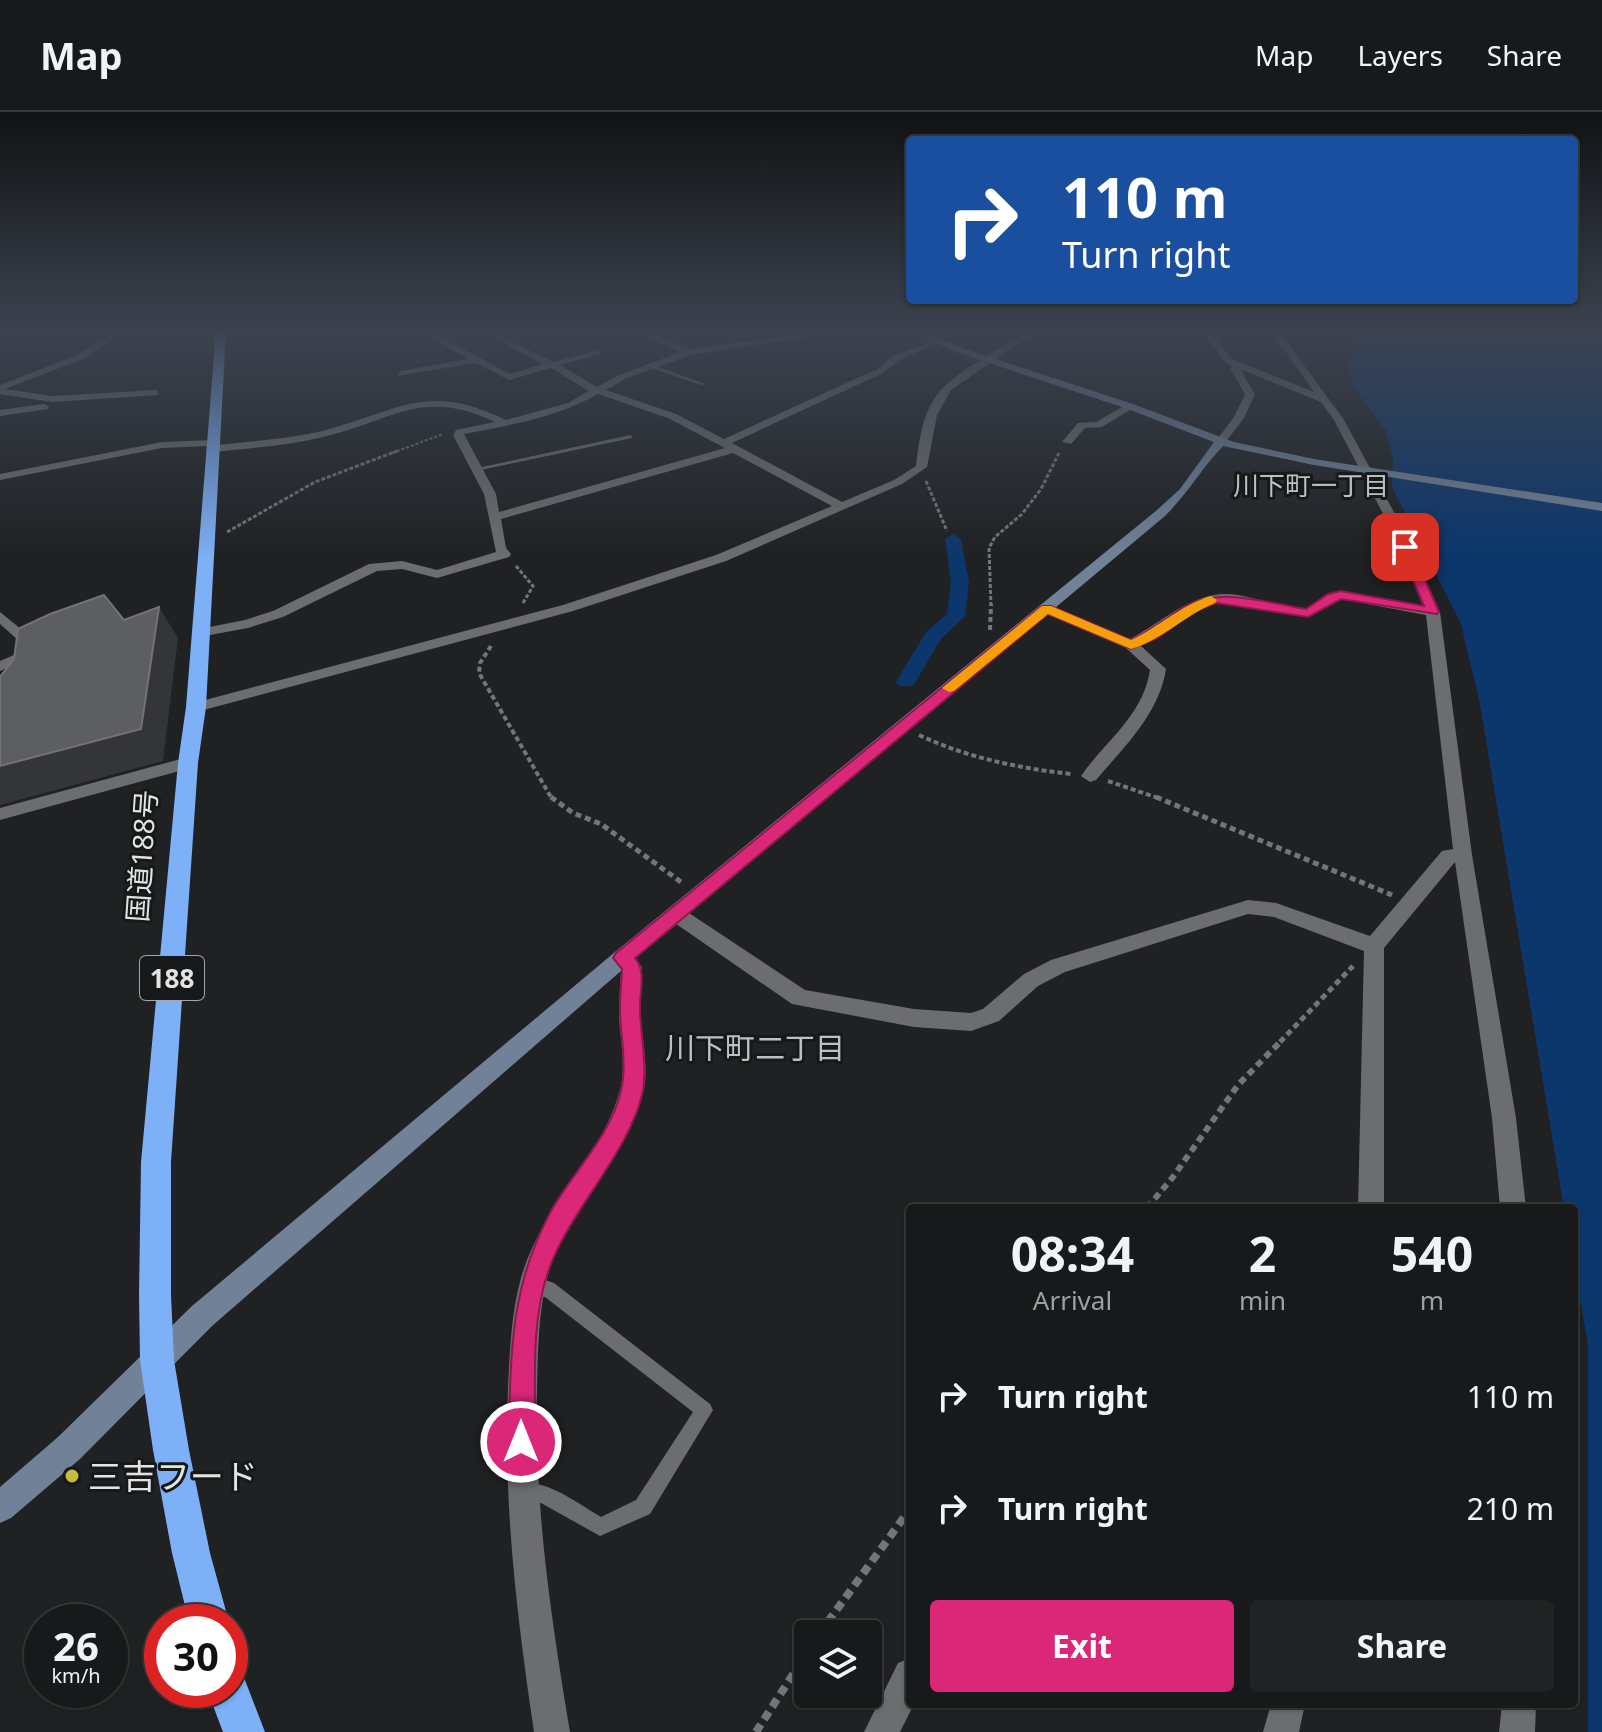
<!DOCTYPE html>
<meta charset="utf-8">
<style>
body{margin:0;font-family:"Noto Sans","Noto Sans JP",sans-serif;background:#202223;color:#f1f3f6;height:100vh;display:flex;flex-direction:column;font-size:30px;white-space:nowrap}
*{box-sizing:border-box;margin:0}
p{font-size:26px;color:#9ea0a2}
.icon{flex:none;width:44px;height:44px;fill:none;stroke:currentColor;stroke-width:2;stroke-linecap:round;stroke-linejoin:round}
.map{position:relative;flex:1;overflow:hidden}
.panel{position:absolute;left:906px;top:1092px;width:672px;height:504px;display:flex;flex-direction:column;background:#17191a;border-radius:8px;box-shadow:0 2px 6px #0004,0 0 0 2px #363839}
.panel>*{flex:none}
.guide{position:absolute;left:906px;top:24px;width:672px;height:168px;border-radius:8px;box-shadow:0 2px 6px #0004,0 0 0 2px #363839;background:#1a4fa0;color:#fff;overflow:hidden}
.tools{position:absolute;left:794px;top:1508px;display:grid;gap:16px}
.tools a{display:grid;place-items:center;width:88px;height:88px;border-radius:8px;background:#17191a;box-shadow:0 2px 6px #0004,0 0 0 2px #363839;font-size:40px}
.speed{position:absolute;left:24px;top:1492px;display:flex;gap:16px;font-size:40px;font-weight:700;text-align:center}
.speed>*{display:grid;place-content:center;width:104px;height:104px;border-radius:50%;background:#17191a;box-shadow:0 2px 6px #0004,0 0 0 2px #363839;line-height:1}
.speed small{font-size:20px;font-weight:400}
.speed .limit{border:12px solid #d22;background:#fff;color:#111}
.pin{position:absolute;display:grid;place-items:center;width:68px;height:68px;color:#fff;margin:-34px;border-radius:16px;box-shadow:0 4px 12px #0006}
.me{position:absolute;width:88px;margin:-44px;rotate:0deg;stroke-linejoin:round;filter:drop-shadow(0 0 6px #0008)}
.turn{display:flex;align-items:center;gap:28px;height:168px;padding:0 24px;font-size:36px}
.turn .icon{width:104px;height:104px;stroke-width:2.5}
.turn b{display:block;font-size:56px;line-height:68px}
.eta{display:flex;justify-content:space-evenly;align-items:center;height:136px;text-align:center}
.eta b{font-size:48px;font-weight:700;line-height:56px}
.cta{display:flex;gap:16px;margin-top:auto;padding:16px 24px}
.cta a{flex:1;height:92px;border-radius:8px;background:#db2777;color:#fff;font-size:32px;font-weight:700;line-height:92px;text-align:center}
.cta a+a{background:#202223;color:#f1f3f6}
ul{padding:0;list-style:none}
li{display:flex;align-items:center;gap:24px;height:112px;padding:0 24px}
li div{flex:1}
li b{display:block;font-size:30px}
li em{font-style:normal}
header{display:flex;align-items:center;gap:48px;box-sizing:border-box;height:112px;padding:0 40px;background:#17191a;border-bottom:2px solid #363839}
header strong{font-size:38px}
nav{display:flex;gap:44px;margin-inline-start:auto;font-size:28px}
.map>svg:first-child{display:block}
.water{fill:#0c376c}
.lines{fill:none;stroke-linecap:round;stroke-linejoin:round}
.canal{fill:#0c376c;fill-rule:evenodd}
.path-far5{stroke:#737577;stroke-width:2;stroke-dasharray:3 2;stroke-linecap:butt}
.path-far4{stroke:#737577;stroke-width:3;stroke-dasharray:4 2;stroke-linecap:butt}
.path-far3{stroke:#737577;stroke-width:4;stroke-dasharray:5 3;stroke-linecap:butt}
.path-far2{stroke:#737577;stroke-width:5;stroke-dasharray:6 4;stroke-linecap:butt}
.path-far1{stroke:#737577;stroke-width:6;stroke-dasharray:7 5;stroke-linecap:butt}
.path{stroke:#737577;stroke-width:8;stroke-dasharray:9 6;stroke-linecap:butt}
.lane{fill:#6c6d6f;fill-rule:evenodd}
.street{fill:#6c6d6f;fill-rule:evenodd}
.secondary{fill:#718198;fill-rule:evenodd}
.highway{fill:#7db0f7;fill-rule:evenodd}
.shaded-wall{fill:#343537}
.building{fill:#5d5e60;stroke:#727375;stroke-width:2}
.route{fill:#db2777;stroke:#8e194d;stroke-width:2}
.slow{fill:#f59e0b}
.poi-dot{fill:#c3bd3e;stroke:#161819;stroke-width:3}
.labels{text-anchor:middle;dominant-baseline:central;stroke-width:6;stroke-linejoin:round;paint-order:stroke}
.far-neighbourhood-label{font-size:26px;fill:#bdbfc1;stroke:#161819}
.shield{fill:#161819;stroke:#a5a6a7;stroke-width:2}
.shield-label{font-size:26px;font-weight:bold;fill:#e2e3e4}
.street-label{font-size:28px;fill:#e2e3e4;stroke:#161819}
.neighbourhood-label{font-size:30px;fill:#bdbfc1;stroke:#161819}
.near-poi-label{font-size:34px;fill:#e2e3e4;stroke:#161819;text-anchor:start}
</style>
<header>
<strong>Map</strong>
<nav><a>Map</a><a>Layers</a><a>Share</a></nav>
</header>
<div class="map">
<svg width="1602" height="1620" viewBox="0 0 1602 1620">
<rect width="100%" height="100%" fill="#1f2123"/>
<path class="water" d="M 1354,219 L 1602,219 L 1602,1620 L 1588,1620 L 1588,1233 L 1574,1153 L 1574,1096 L 1564,1096 L 1480,592 L 1461,512 L 1392,375 L 1393,346 L 1386,319 L 1353,274 L 1349,253 Z"/>
<g class="lines">
<path class="canal" d="M 953,422 L 961,427 L 969,470 L 965,504 L 941,527 L 913,574 L 899,574 L 896,570 L 926,520 L 947,502 L 951,470 L 945,427 Z"/>
<path class="path-far5" d="M 392,341 L 443,322"/>
<path class="path-far4" d="M 926,369 L 947,419
M 227,420 L 315,370 L 397,339
M 516,454 L 533,474 L 523,491
M 991,494 L 989,436 L 995,425 L 1022,402 L 1041,377 L 1059,341"/>
<path class="path-far3" d="M 990,518 L 991,492
M 491,534 L 480,551 L 479,561 L 552,687
M 919,623 C 968,646 1018,656 1071,662
M 1108,669 L 1161,687"/>
<path class="path-far2" d="M 551,685 L 573,701 L 601,712 L 681,770
M 1156,685 L 1392,783
M 1280,930 L 1353,854"/>
<path class="path-far1" d="M 1147,1096 L 1173,1065 L 1238,973 L 1282,928"/>
<path class="path" d="M 819,1522 L 910,1397
M 756,1620 L 808,1539"/>
<path class="lane" d="M 648,253 L 652,253 L 706,272 L 701,273 L 648,255 Z
M 630,323 L 633,325 L 632,326 L 476,359 L 473,357 Z
M 532,1169 L 548,1169 L 554,1171 L 710,1292 L 713,1298 L 650,1402 L 600,1424 L 541,1391 L 519,1387 L 517,1380 L 519,1373 C 543,1364 580,1393 601,1405 L 636,1388 L 693,1300 L 545,1185 L 532,1185 L 526,1183 L 524,1177 L 526,1171 Z"/>
<path class="street" d="M 115,219 L 125,219 L 83,247 L 5,277 L 52,284 L 154,278 L 158,279 L 158,283 L 52,290 L 0,282 L 0,273 L 77,243 Z
M 420,219 L 430,219 L 510,262 L 543,252 L 481,219 L 491,219 L 553,250 L 600,238 L 600,242 L 560,253 L 597,275 L 621,262 L 681,240 L 650,226 L 618,219 L 655,222 L 690,237 L 824,219 L 845,219 L 691,243 L 627,266 L 606,278 L 676,302 L 724,327 L 877,257 L 893,244 L 938,227 L 938,231 L 899,248 L 883,261 L 732,331 L 842,390 L 894,368 L 916,354 C 919,329 922,303 937,283 C 951,262 1023,218 1047,219 L 1013,235 L 951,278 L 937,303 L 927,355 L 902,372 L 726,449 L 573,499 L 196,600 L 190,598 L 190,592 L 563,493 L 716,443 L 832,394 L 733,341 L 501,407 L 506,436 L 511,442 L 509,445 L 437,466 L 402,457 L 377,459 L 283,505 L 248,516 L 199,525 L 194,524 L 194,518 L 245,508 L 273,499 L 369,452 L 402,449 L 437,458 L 496,440 L 484,382 L 453,323 L 456,318 L 495,310 C 423,275 391,309 323,325 C 286,334 249,336 212,340 L 206,337 L 209,334 L 162,336 L 0,368 L 0,362 L 162,330 L 213,328 L 217,329 L 217,333 C 252,329 288,327 322,319 C 399,299 426,269 506,308 L 568,291 L 589,279 L 551,256 L 509,268 L 476,251 L 397,264 L 400,259 L 468,247 ZM 598,282 L 668,306 L 725,336 L 499,400 L 496,382 L 464,322 C 510,313 556,306 598,282 Z
M 1202,219 L 1210,219 L 1232,247 L 1314,280 L 1271,219 L 1279,219 L 1344,308 L 1402,415 L 1440,500 L 1472,743 L 1516,1006 L 1526,1096 L 1500,1096 L 1492,1006 L 1455,750 L 1384,836 L 1384,1096 L 1358,1096 L 1364,839 L 1274,805 L 1248,802 L 1065,860 L 1038,874 L 999,909 L 971,919 L 914,915 L 792,892 L 669,807 L 666,802 L 669,797 L 683,797 L 805,878 L 914,897 L 971,901 L 983,897 L 1024,862 L 1051,848 L 1248,788 L 1276,791 L 1370,824 L 1442,739 L 1453,737 L 1426,503 L 1341,487 L 1308,505 L 1237,491 L 1215,491 L 1194,499 L 1141,534 L 1166,557 C 1159,602 1124,635 1096,668 L 1090,670 L 1081,664 C 1106,628 1143,604 1150,558 L 1126,536 L 1041,500 L 1041,494 L 1051,494 L 1130,527 C 1165,509 1195,476 1238,483 C 1260,487 1282,495 1305,497 L 1327,482 L 1341,479 L 1423,494 L 1390,415 L 1334,308 L 1321,290 L 1240,257 L 1255,282 L 1244,306 L 1224,332 L 1216,332 L 1215,330 L 1234,305 L 1245,282 L 1230,256 L 1232,254 L 1226,251 Z
M 1129,291 L 1134,294 L 1133,296 L 1102,315 L 1085,316 L 1071,332 L 1062,330 L 1078,311 L 1096,310 Z
M 44,292 L 49,295 L 48,297 L 0,304 L 0,298 Z
M 0,500 L 43,535 L 43,541 L 0,559 L 0,549 L 28,537 L 0,512 Z
M 188,645 L 194,647 L 196,651 L 194,655 L 0,708 L 0,696 Z
M 622,838 L 629,840 L 642,855 C 641,873 640,891 641,909 C 643,933 649,958 643,982 C 625,1049 567,1097 548,1163 C 538,1200 538,1240 537,1277 C 534,1393 551,1506 570,1620 L 534,1620 C 517,1505 503,1391 508,1275 C 510,1239 511,1201 521,1166 C 540,1098 597,1051 618,985 C 627,959 621,933 619,906 C 619,890 620,874 621,858 L 612,846 L 615,840 Z
M 910,1546 L 910,1592 L 914,1592 L 900,1620 L 864,1620 L 898,1551 Z
M 1271,1592 L 1305,1592 L 1299,1620 L 1263,1620 Z
M 1502,1592 L 1536,1592 L 1535,1620 L 1499,1620 Z"/>
<path class="secondary" d="M 910,219 L 921,219 L 962,236 L 1133,292 L 1234,330 L 1314,347 L 1602,391 L 1602,399 L 1314,353 L 1223,334 C 1201,357 1189,380 1165,404 L 629,852 L 212,1214 L 80,1347 L 11,1406 L 0,1411 L 0,1375 L 58,1325 L 192,1194 L 615,840 L 1157,398 L 1180,377 L 1214,330 L 1125,296 L 956,240 Z"/>
<path class="highway" d="M 216,219 L 226,219 L 206,595 L 198,651 L 171,1050 L 171,1183 L 174,1248 L 189,1338 L 210,1441 L 229,1510 L 189,1510 L 172,1441 L 153,1338 L 140,1248 L 139,1183 L 141,1050 L 178,651 L 186,595 Z
M 230,1558 L 243,1563 L 265,1620 L 223,1620 L 207,1578 L 230,1578 Z"/>
</g>
<path class="shaded-wall" d="M 159,495 L 178,526 L 163,649 L 0,693 L 0,654 Z"/>
<path class="building" d="M 104,483 L 124,508 L 159,495 L 141,617 L 0,654 L 0,565 L 14,547 L 18,517 L 50,502 Z"/>
<linearGradient id="sky" x2="0" y2="1"><stop stop-color="#111213"/><stop offset="0.49" stop-color="#3c4350"/><stop offset="1" stop-color="#3c4350" stop-opacity="0"/></linearGradient>
<rect width="1602" height="446" fill="url(#sky)"/>
<path class="route" d="M 1405,431 L 1411,435 L 1439,500 L 1437,502 L 1341,487 L 1308,505 L 1217,491 L 1195,499 L 1157,526 L 1131,537 L 1048,502 L 635,846 C 647,859 639,882 640,899 C 641,925 647,952 643,978 C 631,1040 569,1098 548,1160 C 530,1212 536,1275 535,1330 L 531,1339 L 521,1343 L 512,1339 L 508,1330 C 512,1242 508,1179 551,1099 C 573,1060 611,1023 621,979 C 627,953 621,926 620,900 C 620,886 621,871 622,857 L 613,846 L 616,841 L 1042,494 L 1051,494 L 1131,528 C 1151,519 1166,506 1184,495 C 1220,474 1267,491 1306,497 L 1328,482 L 1341,479 L 1424,494 L 1399,435 Z"/>
<path class="slow" d="M 1211,484 L 1217,488 L 1215,491 C 1185,503 1162,528 1131,537 L 1048,502 L 954,579 L 949,580 L 942,576 L 1042,494 L 1051,494 L 1131,528 C 1159,515 1181,493 1211,484 Z"/>
<circle class="poi-dot" cx="72" cy="1364" r="8"/>
<g class="labels">
<g class="far-neighbourhood-label">
<text x="1311" y="373">川下町一丁目</text>
</g>
<rect class="shield" x="140" y="844" width="64" height="44" rx="6"/>
<g class="shield-label">
<text x="172" y="866">188</text>
</g>
<g class="street-label">
<text transform="translate(141 744) rotate(-86)">国道188号</text>
</g>
<g class="neighbourhood-label">
<text x="755" y="935">川下町二丁目</text>
</g>
<g class="near-poi-label">
<text x="88" y="1364">三吉フード</text>
</g>
</g>
</svg>
<div class="tools">
<a><svg class="icon" aria-label="layers" viewBox="0 0 24 24"><path d="M12 4l9 5-9 5-9-5zM3 14l9 5 9-5"/></svg></a>
</div>
<div class="speed"><div>26<small>km/h</small></div><div class="limit">30</div></div>
<div class="pin" style="left:1405px;top:435px;background:#d93025"><svg class="icon" aria-label="arrive" viewBox="0 0 24 24"><path d="M6 21V4h12l-3 4 3 4H6"/></svg></div>
<svg class="me" style="left:521px;top:1330px" viewBox="-20 -20 40 40"><circle r="17" fill="#db2777" stroke="#fff" stroke-width="3"/><path d="M0-11L8 9 0 5-8 9z" fill="#fff"/></svg>
<div class="guide">
<div class="turn"><svg class="icon" aria-label="right" viewBox="0 0 24 24"><path d="M7 20v-9h11M14 6l5 5-5 5"/></svg><div><b>110 m</b>Turn right</div></div>
</div>
<section class="panel">
<div class="eta">
<div><b>08:34</b><p>Arrival</p></div>
<div><b>2</b><p>min</p></div>
<div><b>540</b><p>m</p></div>
</div>
<ul>
<li><svg class="icon" aria-label="right" viewBox="0 0 24 24"><path d="M7 20v-9h11M14 6l5 5-5 5"/></svg><div><b>Turn right</b></div><em>110 m</em></li>
<li><svg class="icon" aria-label="right" viewBox="0 0 24 24"><path d="M7 20v-9h11M14 6l5 5-5 5"/></svg><div><b>Turn right</b></div><em>210 m</em></li>
</ul>
<div class="cta"><a>Exit</a><a>Share</a></div>
</section>
</div>
